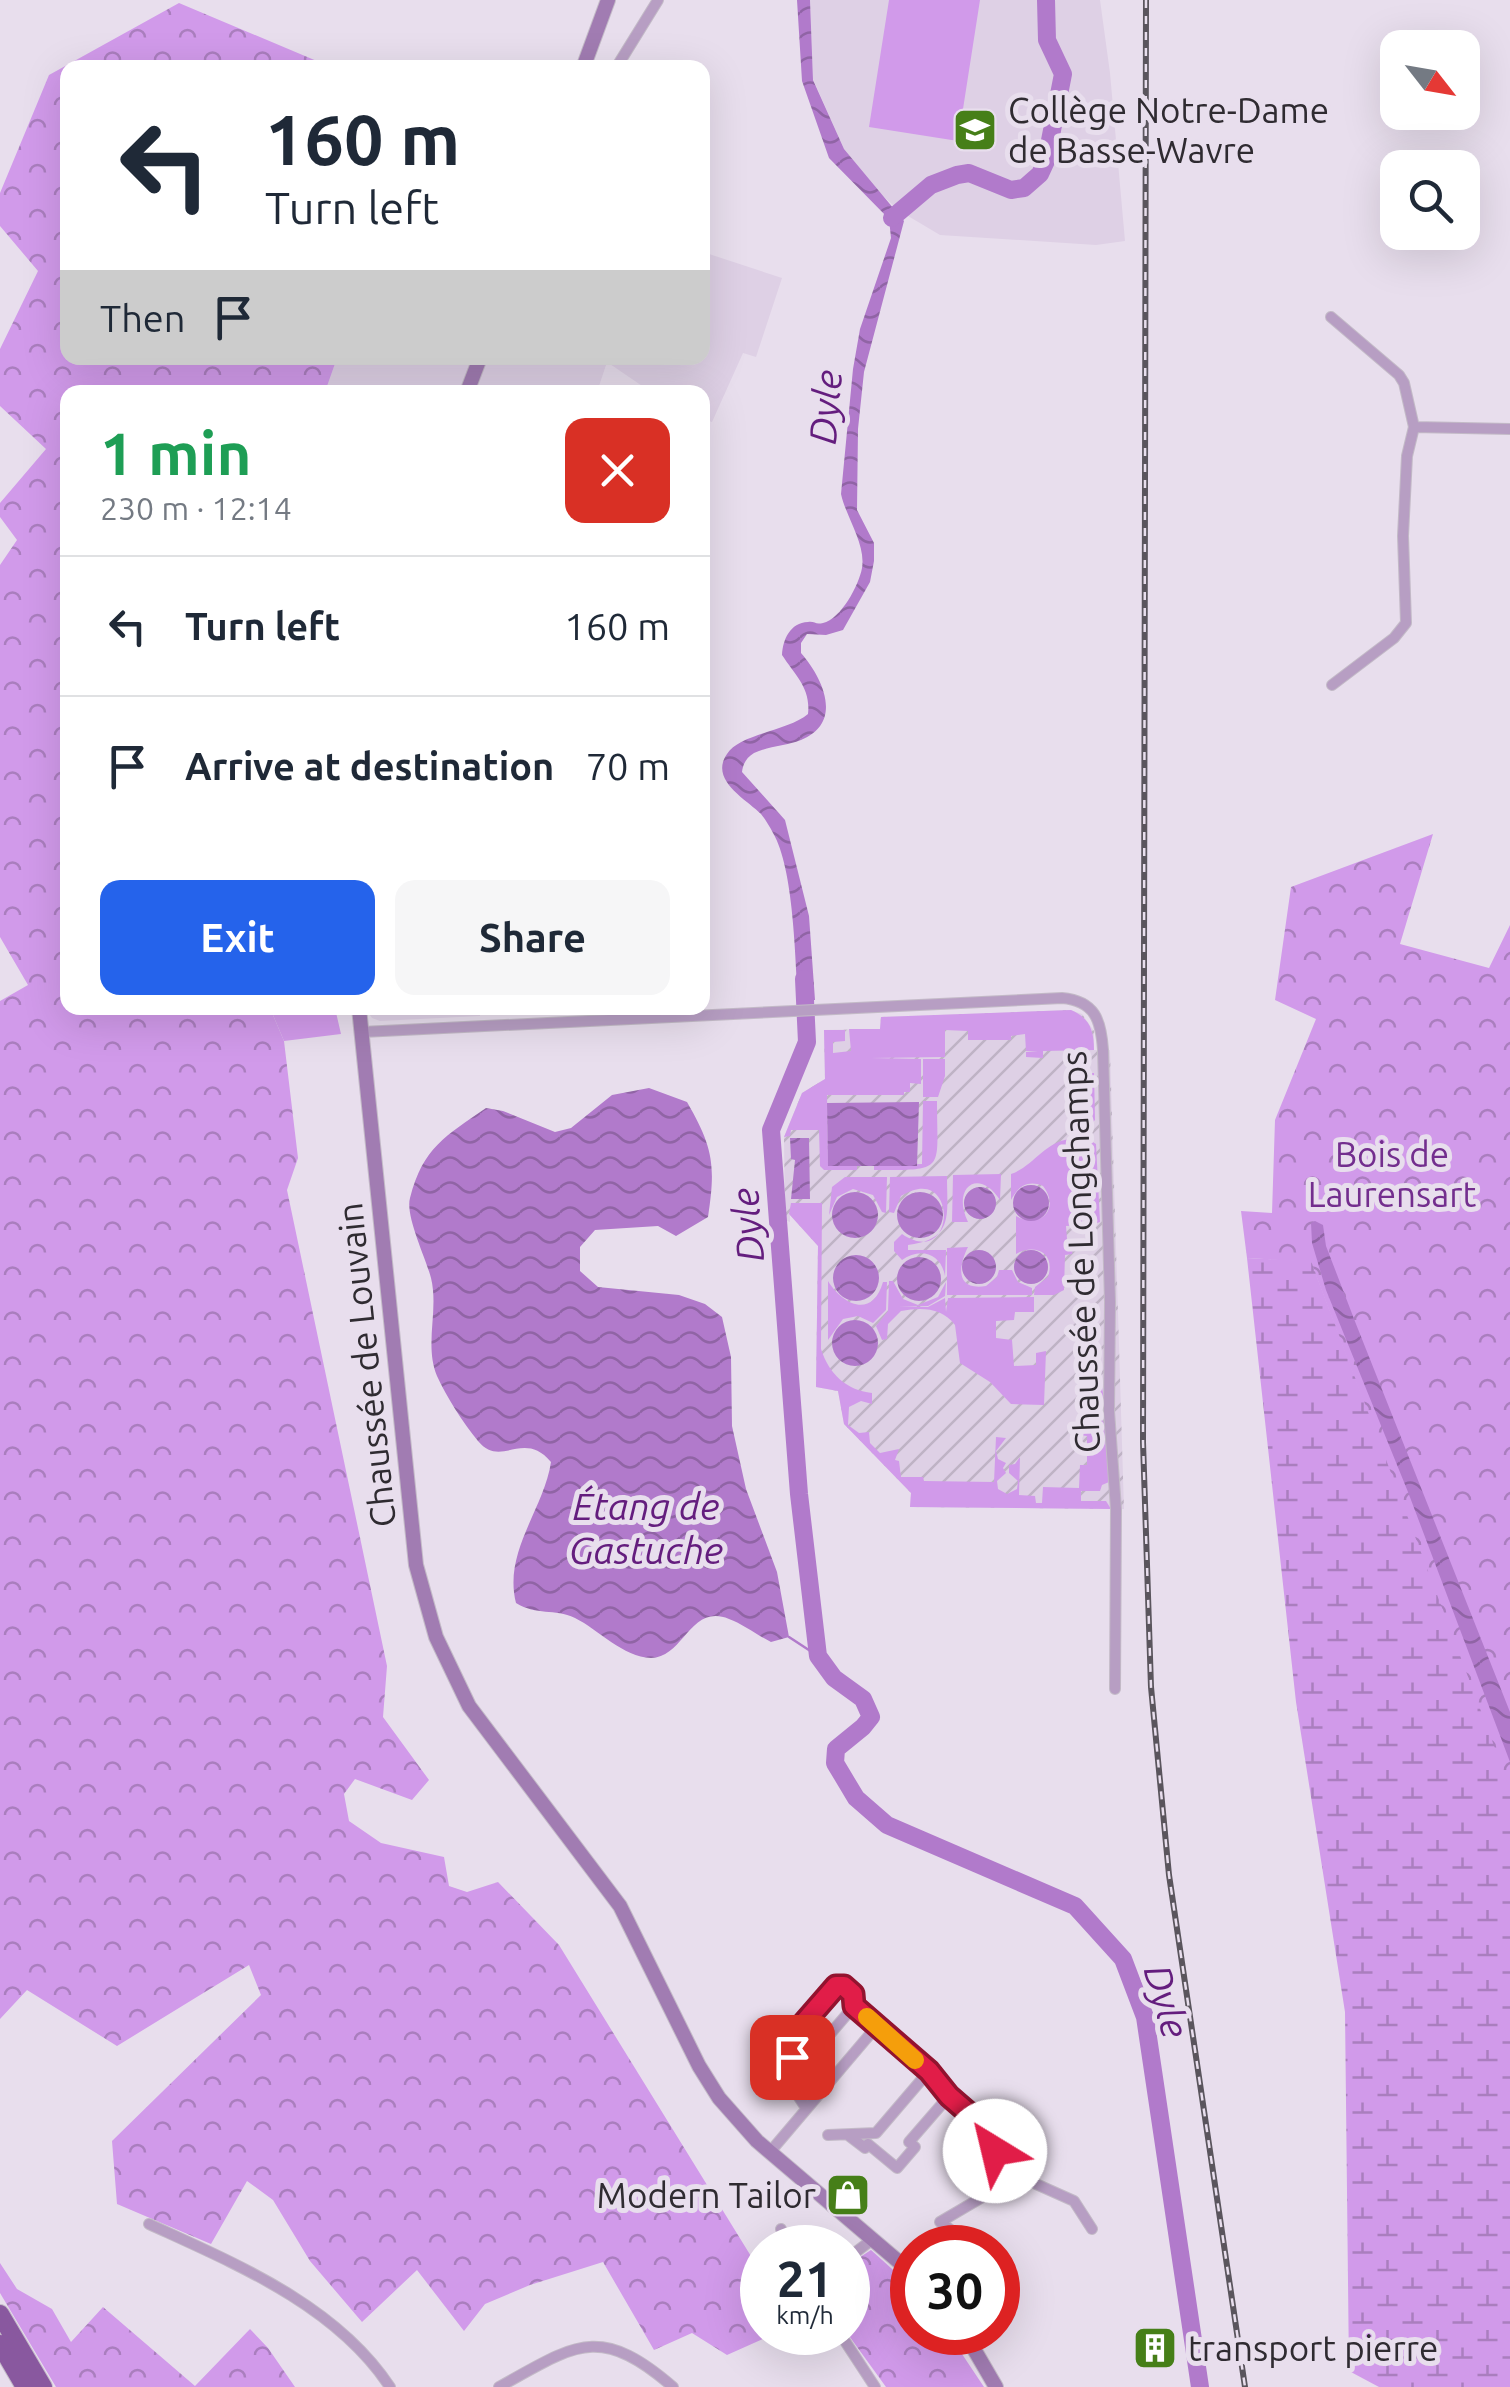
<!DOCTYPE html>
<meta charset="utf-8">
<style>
body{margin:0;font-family:Ubuntu,sans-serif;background:#f6f6f7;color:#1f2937;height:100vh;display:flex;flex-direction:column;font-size:38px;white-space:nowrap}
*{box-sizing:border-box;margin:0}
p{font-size:32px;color:#747a83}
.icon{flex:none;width:55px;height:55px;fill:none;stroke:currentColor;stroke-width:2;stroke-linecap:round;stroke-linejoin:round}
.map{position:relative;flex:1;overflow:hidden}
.side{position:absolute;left:60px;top:385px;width:650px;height:630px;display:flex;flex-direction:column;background:#fff;border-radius:20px;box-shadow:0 10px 40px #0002}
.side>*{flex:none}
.guide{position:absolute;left:60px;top:60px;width:650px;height:305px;border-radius:20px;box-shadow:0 10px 40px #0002;background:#fff;color:#1f2937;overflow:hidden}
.needle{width:65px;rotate:121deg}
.buttons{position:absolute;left:1380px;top:30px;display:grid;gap:20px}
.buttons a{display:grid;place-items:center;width:100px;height:100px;border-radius:20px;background:#fff;box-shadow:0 10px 40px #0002;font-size:50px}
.speed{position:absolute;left:740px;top:2225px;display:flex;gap:20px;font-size:50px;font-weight:700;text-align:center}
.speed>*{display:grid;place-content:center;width:130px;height:130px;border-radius:50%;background:#fff;box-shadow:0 10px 40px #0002;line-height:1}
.speed small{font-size:25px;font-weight:400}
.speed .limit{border:15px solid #d22;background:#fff;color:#111}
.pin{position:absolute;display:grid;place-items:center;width:85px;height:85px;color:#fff;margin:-42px;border-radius:20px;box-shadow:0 5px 15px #0006}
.me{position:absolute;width:110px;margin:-55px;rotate:324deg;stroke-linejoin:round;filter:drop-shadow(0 0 8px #0008)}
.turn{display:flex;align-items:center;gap:35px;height:210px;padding:0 40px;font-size:45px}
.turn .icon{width:130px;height:130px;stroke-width:2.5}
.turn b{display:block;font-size:70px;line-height:85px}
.then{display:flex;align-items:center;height:95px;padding:0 40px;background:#0003;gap:20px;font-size:38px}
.round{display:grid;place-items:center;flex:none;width:105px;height:105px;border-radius:20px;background:#f6f6f7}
.overview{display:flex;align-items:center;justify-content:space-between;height:170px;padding:0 40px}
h1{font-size:60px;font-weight:600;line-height:75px;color:#1e9e55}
.action{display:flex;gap:20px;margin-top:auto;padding:20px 40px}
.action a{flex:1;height:115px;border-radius:20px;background:#2563eb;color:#fff;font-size:40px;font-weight:600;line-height:115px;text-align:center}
.action a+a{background:#f6f6f7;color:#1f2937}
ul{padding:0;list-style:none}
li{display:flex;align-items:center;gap:30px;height:140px;padding:0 40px;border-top:2px solid #e0e1e3}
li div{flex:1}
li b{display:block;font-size:38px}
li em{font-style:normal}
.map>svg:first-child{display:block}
.built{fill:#ded0e5}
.industrial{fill:url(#industrial-furrows)}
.green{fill:#d19aea}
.forest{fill:url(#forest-crowns)}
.wetland{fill:url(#wetland-marsh)}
.water{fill:url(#water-waves)}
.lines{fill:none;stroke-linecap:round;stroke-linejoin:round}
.stream{stroke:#b17acb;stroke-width:2.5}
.river{stroke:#b17acb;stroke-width:18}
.minor-casing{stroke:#c3bac7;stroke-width:12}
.secondary-casing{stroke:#c3bac7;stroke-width:16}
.trunk-casing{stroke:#c3bac7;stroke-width:20}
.minor{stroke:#b79ec3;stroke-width:10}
.secondary{stroke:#a17cb2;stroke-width:14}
.trunk{stroke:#89589f;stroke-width:18}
.rail-casing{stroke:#5a555d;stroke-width:6}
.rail{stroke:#e8deed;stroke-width:2.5;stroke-dasharray:8;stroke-linecap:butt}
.route-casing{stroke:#92132f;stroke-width:25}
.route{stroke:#e11d48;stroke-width:18}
.slow{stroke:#f59e0b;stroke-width:18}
.labels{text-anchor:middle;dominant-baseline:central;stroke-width:10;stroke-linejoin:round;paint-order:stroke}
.poi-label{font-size:35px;fill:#2f2b31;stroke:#e8deed;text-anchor:start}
.park-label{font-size:35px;fill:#732e8e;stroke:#e8deed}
.street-label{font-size:35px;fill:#2f2b31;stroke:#e8deed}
.water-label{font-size:38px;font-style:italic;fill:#641d7e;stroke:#e8deed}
</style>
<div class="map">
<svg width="1510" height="2387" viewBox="0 0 1510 2387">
<defs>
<pattern id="industrial-furrows" width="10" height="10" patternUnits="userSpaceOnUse" patternTransform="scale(2.5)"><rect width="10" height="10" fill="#ded0e5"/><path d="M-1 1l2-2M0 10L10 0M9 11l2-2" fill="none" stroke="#bfb3c5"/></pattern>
<pattern id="forest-crowns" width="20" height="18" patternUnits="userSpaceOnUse" patternTransform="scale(2.5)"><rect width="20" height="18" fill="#d19aea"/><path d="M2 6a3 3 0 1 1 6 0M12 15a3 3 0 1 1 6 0" fill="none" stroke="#aa7ebe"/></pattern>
<pattern id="wetland-marsh" width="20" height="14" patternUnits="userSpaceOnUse" patternTransform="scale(2.5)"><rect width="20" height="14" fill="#d19aea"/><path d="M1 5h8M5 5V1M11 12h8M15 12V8" fill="none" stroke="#aa7ebe"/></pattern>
<pattern id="water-waves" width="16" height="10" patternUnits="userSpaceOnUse" patternTransform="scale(2.5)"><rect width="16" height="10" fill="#b17acb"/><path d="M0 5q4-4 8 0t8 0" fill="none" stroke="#9064a5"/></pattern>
</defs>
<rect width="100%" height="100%" fill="#e8deed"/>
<path class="built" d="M 810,0 L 1100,0 L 1110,73 L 1125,241 L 1096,245 L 940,235 L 898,210 L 874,187 L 844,149 L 813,79 Z
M 703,252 L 782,278 L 756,357 L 743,353 L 712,422 L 703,419 L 702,392 L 651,392 L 607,362 L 597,392 L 325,392 L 337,358 L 702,358 Z
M 365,1008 L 480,1008 L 480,1016 L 380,1021 L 372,1018 Z"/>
<path class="industrial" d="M 1070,1010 L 1082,1014 L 1094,1031 L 1094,1050 L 1110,1050 L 1124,1509 L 910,1507 L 911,1493 L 844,1424 L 838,1391 L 816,1387 L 818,1246 L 790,1215 L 790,1222 L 785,1220 L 784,1137 L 802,1093 L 825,1079 L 824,1030 L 880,1029 L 881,1017 Z"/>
<path class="green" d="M 889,0 L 980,0 L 958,141 L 869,127 Z
M 270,1008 L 335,1008 L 341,1034 L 284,1041 Z
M 1071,1010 C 1090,1018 1094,1031 1094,1050 L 1043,1051 L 1043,1058 L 1026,1057 L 1026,1052 L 1038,1052 L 1026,1051 L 1025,1034 L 1011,1036 L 1011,1040 L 968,1040 L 968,1031 L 945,1030 L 945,1057 L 871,1058 L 921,1059 L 921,1084 L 910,1083 L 910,1092 L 904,1092 L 904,1095 L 827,1095 L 828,1165 L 857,1166 L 857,1170 L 824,1170 L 820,1166 L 819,1130 L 791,1130 L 790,1136 L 784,1137 L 802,1093 L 825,1079 L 824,1030 L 845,1030 L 845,1041 L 833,1042 L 833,1053 L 851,1051 L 849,1029 L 880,1029 L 881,1017 Z
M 923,1059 L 945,1059 L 945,1076 L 938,1097 L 923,1097 Z
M 1081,1073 L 1094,1073 L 1095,1120 L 1089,1126 L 1073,1127 L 1078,1120 Z
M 923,1101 L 937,1101 C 937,1172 947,1170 874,1170 L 874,1166 L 922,1164 Z
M 1070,1139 L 1088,1139 L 1096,1144 L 1100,1222 L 1091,1225 L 1090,1219 L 1082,1219 L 1082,1225 L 1066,1226 L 1067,1239 L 1075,1239 L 1072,1254 L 1065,1255 L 1064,1290 L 1054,1295 L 1034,1295 L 1035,1287 L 1048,1277 C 1056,1253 1035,1243 1016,1254 L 1016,1216 C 1040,1230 1061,1209 1043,1186 C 1027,1179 1017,1188 1011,1200 L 1011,1174 C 1034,1166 1044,1142 1070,1139 Z
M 1001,1174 L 1000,1200 C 979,1167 951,1187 968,1222 L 952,1222 L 953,1175 Z
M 947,1176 C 947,1216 954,1239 908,1245 L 908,1250 L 946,1250 L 945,1276 C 941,1253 920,1247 902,1260 L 894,1251 L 894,1242 L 902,1234 C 957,1271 959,1160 901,1196 L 894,1213 L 889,1212 L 890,1177 Z
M 845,1177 L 887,1177 L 886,1213 L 882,1212 L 873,1195 L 853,1189 L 837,1197 L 829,1215 L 832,1187 Z
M 791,1203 L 822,1203 L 821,1349 C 829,1374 846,1390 872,1393 L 872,1404 L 861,1401 L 849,1407 L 848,1425 L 859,1433 L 869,1432 L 870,1443 L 880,1453 L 899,1449 L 895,1460 L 899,1461 L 901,1477 L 923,1477 L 924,1481 L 994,1482 L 996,1437 L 1006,1438 L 996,1451 L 998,1459 L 1006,1463 L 1003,1468 L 1006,1473 L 997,1481 L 998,1489 L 1007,1494 L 1017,1489 L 1018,1481 L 1009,1473 L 1009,1465 L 1015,1464 L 1020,1457 L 1019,1495 L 1035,1496 L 1036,1503 L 1042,1503 L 1043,1487 L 1079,1488 L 1080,1465 L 1087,1465 L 1087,1436 L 1079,1435 C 1081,1422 1087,1417 1100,1417 L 1106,1426 L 1109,1482 L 1102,1485 L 1100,1491 L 1081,1491 L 1081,1501 L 1106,1501 L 1111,1509 L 910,1507 L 911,1493 L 844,1424 L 838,1391 L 816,1387 L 818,1246 L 789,1214 Z
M 968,1247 C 959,1265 954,1291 986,1286 L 997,1277 L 999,1270 L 1012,1270 L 1018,1282 L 1032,1288 L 1032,1295 L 947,1295 L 947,1248 Z
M 828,1281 C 842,1304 872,1320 883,1282 L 887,1282 L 886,1310 L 873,1323 L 858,1316 L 843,1319 L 828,1340 Z
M 889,1281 L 893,1281 L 903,1299 L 918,1305 L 938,1297 L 946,1282 L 945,1296 L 928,1306 L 899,1306 L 928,1307 L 945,1298 L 946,1312 L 948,1298 L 1034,1297 L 1034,1312 L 1015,1312 L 1014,1320 L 996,1321 L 996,1338 L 1012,1340 L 1014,1366 L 1036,1365 L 1036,1353 L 1046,1351 L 1044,1405 L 1011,1404 L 990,1382 L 960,1363 L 955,1325 C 942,1308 923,1307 901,1311 L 888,1324 L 887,1339 L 882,1340 L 876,1326 L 888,1311 Z
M 1097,1350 L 1090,1352 L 1090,1361 L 1097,1363 L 1105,1403 L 1096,1407 L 1080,1402 L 1079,1351 Z"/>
<path class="forest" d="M 179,3 L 331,67 L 68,68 L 68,358 L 337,358 L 325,392 L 68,392 L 68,1008 L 270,1008 L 284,1041 L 298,1158 L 287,1190 L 387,1666 L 383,1717 L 429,1780 L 412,1800 L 355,1779 L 344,1794 L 349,1821 L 381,1843 L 444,1857 L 449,1886 L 467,1892 L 498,1882 L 559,1945 L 762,2274 L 762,2332 L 776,2333 L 727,2355 L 692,2333 L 654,2350 L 603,2262 L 530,2285 L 485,2304 L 464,2331 L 417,2270 L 362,2322 L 310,2261 L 273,2200 L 247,2181 L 211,2244 L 117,2204 L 112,2141 L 261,1995 L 249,1965 L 117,2046 L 27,1990 L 0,2019 L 0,1001 L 28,985 L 0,937 L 0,565 L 17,540 L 0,517 L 0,503 L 46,449 L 0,406 L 0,349 L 38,271 L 0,226 L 0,193 L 49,75 Z
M 1433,834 L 1400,944 L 1489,968 L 1510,925 L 1510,1792 L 1311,1262 L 1247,1258 L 1241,1211 L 1272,1213 L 1275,1120 L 1316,1019 L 1275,1000 L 1291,887 Z
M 871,2250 L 912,2287 L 912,2332 L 948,2333 L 984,2387 L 886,2387 L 847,2333 L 848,2265 Z
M 0,2263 L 17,2289 L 52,2309 L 71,2342 L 103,2307 L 195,2386 L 250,2329 L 268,2348 L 295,2387 L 56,2387 L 0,2293 Z"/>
<path class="wetland" d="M 1247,1258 L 1311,1261 L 1510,1788 L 1510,2387 L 1379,2387 L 1349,2371 L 1345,2012 L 1296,1702 Z"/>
<path class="water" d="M 797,0 L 810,0 L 813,80 L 844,149 L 904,221 L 864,372 L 858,429 L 857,510 L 874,543 L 874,561 L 870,582 L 843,630 L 826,635 L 807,634 L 801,643 L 801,653 C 823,678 844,723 801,740 C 786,746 769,746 754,753 C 746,758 743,764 742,772 L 785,820 L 809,916 L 815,1000 L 798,1001 C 795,958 794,869 773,833 C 770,827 765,819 761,814 C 746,799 709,780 727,754 C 739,734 788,731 808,714 C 811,688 795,675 782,655 C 783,639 790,623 808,622 C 815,621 815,625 823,623 C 841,619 859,585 862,568 C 866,544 846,517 841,494 L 853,369 L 860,329 L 891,238 L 889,219 L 829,158 L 802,81 Z
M 649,1088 L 687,1102 C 713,1147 716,1165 708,1217 L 676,1236 L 658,1226 L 595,1230 L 580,1247 L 580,1271 L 598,1287 L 679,1295 L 705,1304 L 722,1317 L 731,1357 L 732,1426 L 746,1489 L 777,1572 L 789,1637 L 771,1642 C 757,1635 743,1624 729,1619 C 690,1603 684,1658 651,1658 C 623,1657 599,1630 575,1618 C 554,1608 537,1616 516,1603 C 503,1552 544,1509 551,1462 C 523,1429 501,1469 478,1441 C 463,1423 446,1396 437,1376 C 424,1344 439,1311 431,1278 C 426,1258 405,1216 410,1198 C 423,1147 446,1136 486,1108 L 503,1111 L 555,1132 L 571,1128 L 612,1095 Z
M 919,1102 L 917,1166 L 828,1166 L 827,1103 Z
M 790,1138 L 809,1138 L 810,1199 L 791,1199 L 795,1160 L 791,1159 Z
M1013 1203a18 18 0 1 1 36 0a18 18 0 1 1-36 0Z
M964 1203a16 16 0 1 1 32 0a16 16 0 1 1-32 0Z
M897 1215a23 23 0 1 1 46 0a23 23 0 1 1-46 0Z
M832 1215a23 23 0 1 1 46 0a23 23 0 1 1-46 0Z
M 1315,1221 L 1323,1225 L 1326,1246 L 1356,1324 L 1510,1712 L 1510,1762 L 1408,1492 L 1326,1290 L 1312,1243 L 1311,1223 Z
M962 1267a17 17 0 1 1 34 0a17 17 0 1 1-34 0Z
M1014 1267a17 17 0 1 1 34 0a17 17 0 1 1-34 0Z
M833 1278a23 23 0 1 1 46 0a23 23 0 1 1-46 0Z
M897 1279a22 22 0 1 1 44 0a22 22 0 1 1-44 0Z
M832 1343a23 23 0 1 1 46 0a23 23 0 1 1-46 0Z"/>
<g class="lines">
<path class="stream" d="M 789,1637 L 818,1656"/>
<path class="river" d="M 892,218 L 931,185 L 957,175 L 969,173 L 1011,190 L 1024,188 L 1040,174 L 1046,161 L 1063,74 L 1047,40 L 1046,0
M 804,979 L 807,1042 L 771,1130 L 799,1494 L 818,1656 L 834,1678 L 863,1699 L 871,1717 L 863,1727 L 836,1749 L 835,1763 L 856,1798 L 887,1825 L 1075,1906 L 1123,1959 L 1145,2017 L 1200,2387"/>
<defs>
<path id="minor" d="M 616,68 L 658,0
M 1331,317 L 1399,375 L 1404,383 L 1414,427 L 1407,456 L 1403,536 L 1406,623 L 1394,638 L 1332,685
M 1414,427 L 1510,429
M 362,1032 L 1062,998 C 1095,1001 1101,1020 1103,1050 L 1110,1302 L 1109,1411 L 1116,1509 L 1115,1689
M 789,2082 L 796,2032 L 836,1986 L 844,1986 L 853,1994 L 854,2006
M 806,2108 L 789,2082 L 854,2006 L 929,2071 L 949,2096 L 979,2122 L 1012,2180
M 828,2135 L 876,2133 L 929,2071
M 848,2135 L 865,2148 L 868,2144 L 897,2168 L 915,2147 L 909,2142 L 949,2096
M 770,2152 L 877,2026
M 149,2224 C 236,2264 336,2305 390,2387
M 781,2229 L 790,2248
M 962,2238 L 940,2222 L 1025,2172 L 1036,2184 L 1074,2201 L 1092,2229
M 848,2258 L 873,2239
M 839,2332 L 875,2387
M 499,2387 C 575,2345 599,2323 673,2387"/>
<path id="secondary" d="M 583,68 L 608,0
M 467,392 L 480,358
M 359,1008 L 416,1565 L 436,1637 L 469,1706 L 620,1906 L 699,2066 L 719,2098 L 757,2141 L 912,2273
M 964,2332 L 996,2387"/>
<path id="trunk" d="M 0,2314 L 43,2387
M 0,2344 L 25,2387"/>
</defs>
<use href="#minor" class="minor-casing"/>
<use href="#secondary" class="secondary-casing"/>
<use href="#trunk" class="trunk-casing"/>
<use href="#minor" class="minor"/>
<use href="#secondary" class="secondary"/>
<use href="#trunk" class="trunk"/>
<defs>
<path id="rail" d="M 1146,0 L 1143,1442 L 1151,1687 L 1169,1875 L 1245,2387"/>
</defs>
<use href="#rail" class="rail-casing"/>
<use href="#rail" class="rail"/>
</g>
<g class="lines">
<defs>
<path id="route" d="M 792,2057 L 796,2032 L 836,1986 L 844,1986 L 853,1994 L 854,2006 L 929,2071 L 949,2096 L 979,2122 L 995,2151"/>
</defs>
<use href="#route" class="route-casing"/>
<use href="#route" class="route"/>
<path class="slow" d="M 867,2017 L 915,2060"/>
</g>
<defs>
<symbol id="school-square" viewBox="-11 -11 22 22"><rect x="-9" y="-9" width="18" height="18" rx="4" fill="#467f18" stroke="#e8deed"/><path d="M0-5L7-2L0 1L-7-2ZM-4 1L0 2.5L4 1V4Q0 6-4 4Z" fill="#fff"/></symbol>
<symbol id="shop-square" viewBox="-11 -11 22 22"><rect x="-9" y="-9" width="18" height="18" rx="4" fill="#467f18" stroke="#e8deed"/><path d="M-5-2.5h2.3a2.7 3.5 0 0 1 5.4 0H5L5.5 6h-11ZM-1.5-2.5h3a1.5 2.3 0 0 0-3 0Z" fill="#fff"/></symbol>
<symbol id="building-square" viewBox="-11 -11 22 22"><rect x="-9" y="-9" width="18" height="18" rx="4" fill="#467f18" stroke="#e8deed"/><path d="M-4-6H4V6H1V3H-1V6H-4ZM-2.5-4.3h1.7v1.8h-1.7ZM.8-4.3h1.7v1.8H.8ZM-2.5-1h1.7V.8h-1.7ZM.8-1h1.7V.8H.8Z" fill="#fff"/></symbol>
</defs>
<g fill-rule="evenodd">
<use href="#school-square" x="950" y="105" width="50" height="50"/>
<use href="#shop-square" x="823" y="2170" width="50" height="50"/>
<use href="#building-square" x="1130" y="2323" width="50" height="50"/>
</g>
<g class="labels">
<g class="poi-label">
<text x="1008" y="110">Collège Notre-Dame<tspan x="1008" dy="40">de Basse-Wavre</tspan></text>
<text x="816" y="2195" text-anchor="end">Modern Tailor</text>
<text x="1188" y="2348">transport pierre</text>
</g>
<g class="park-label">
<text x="1392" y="1154">Bois de<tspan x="1392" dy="40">Laurensart</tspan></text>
</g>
<g class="street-label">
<text transform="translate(1080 1252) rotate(-92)">Chaussée de Longchamps</text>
<text transform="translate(366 1365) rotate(-96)">Chaussée de Louvain</text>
</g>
<g class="water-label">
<text transform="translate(825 407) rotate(-85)">Dyle</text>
<text transform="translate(747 1225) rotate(-95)">Dyle</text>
<text x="646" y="1506">Étang de<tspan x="646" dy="44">Gastuche</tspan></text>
<text transform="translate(1167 2001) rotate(74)">Dyle</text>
</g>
</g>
</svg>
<div class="buttons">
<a><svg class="needle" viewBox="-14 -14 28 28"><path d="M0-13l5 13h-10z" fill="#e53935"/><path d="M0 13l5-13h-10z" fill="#747a83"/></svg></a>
<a><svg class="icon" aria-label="search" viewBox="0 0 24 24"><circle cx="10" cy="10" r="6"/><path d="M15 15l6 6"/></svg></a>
</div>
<div class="speed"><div>21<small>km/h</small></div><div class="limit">30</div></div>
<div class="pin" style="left:792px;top:2057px;background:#d93025"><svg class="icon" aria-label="arrive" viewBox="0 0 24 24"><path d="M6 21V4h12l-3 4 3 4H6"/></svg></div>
<svg class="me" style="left:995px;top:2151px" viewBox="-20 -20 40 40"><circle r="19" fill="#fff"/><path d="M0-13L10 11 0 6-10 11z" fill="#e11d48"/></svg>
<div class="guide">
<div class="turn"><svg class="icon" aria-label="left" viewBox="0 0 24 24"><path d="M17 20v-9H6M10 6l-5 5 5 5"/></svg><div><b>160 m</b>Turn left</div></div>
<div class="then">Then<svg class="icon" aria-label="arrive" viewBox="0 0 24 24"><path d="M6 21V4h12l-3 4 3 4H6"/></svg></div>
</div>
<section class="side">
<div class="overview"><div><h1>1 min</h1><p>230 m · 12:14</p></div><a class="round" style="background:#d93025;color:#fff"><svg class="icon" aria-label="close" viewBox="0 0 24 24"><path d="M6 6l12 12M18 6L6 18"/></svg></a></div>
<ul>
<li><svg class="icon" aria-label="left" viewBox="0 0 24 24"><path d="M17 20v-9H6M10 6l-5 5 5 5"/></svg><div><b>Turn left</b></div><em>160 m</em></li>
<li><svg class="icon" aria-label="arrive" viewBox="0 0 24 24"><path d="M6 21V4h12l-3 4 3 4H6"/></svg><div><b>Arrive at destination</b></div><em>70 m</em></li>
</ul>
<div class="action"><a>Exit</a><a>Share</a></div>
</section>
</div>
